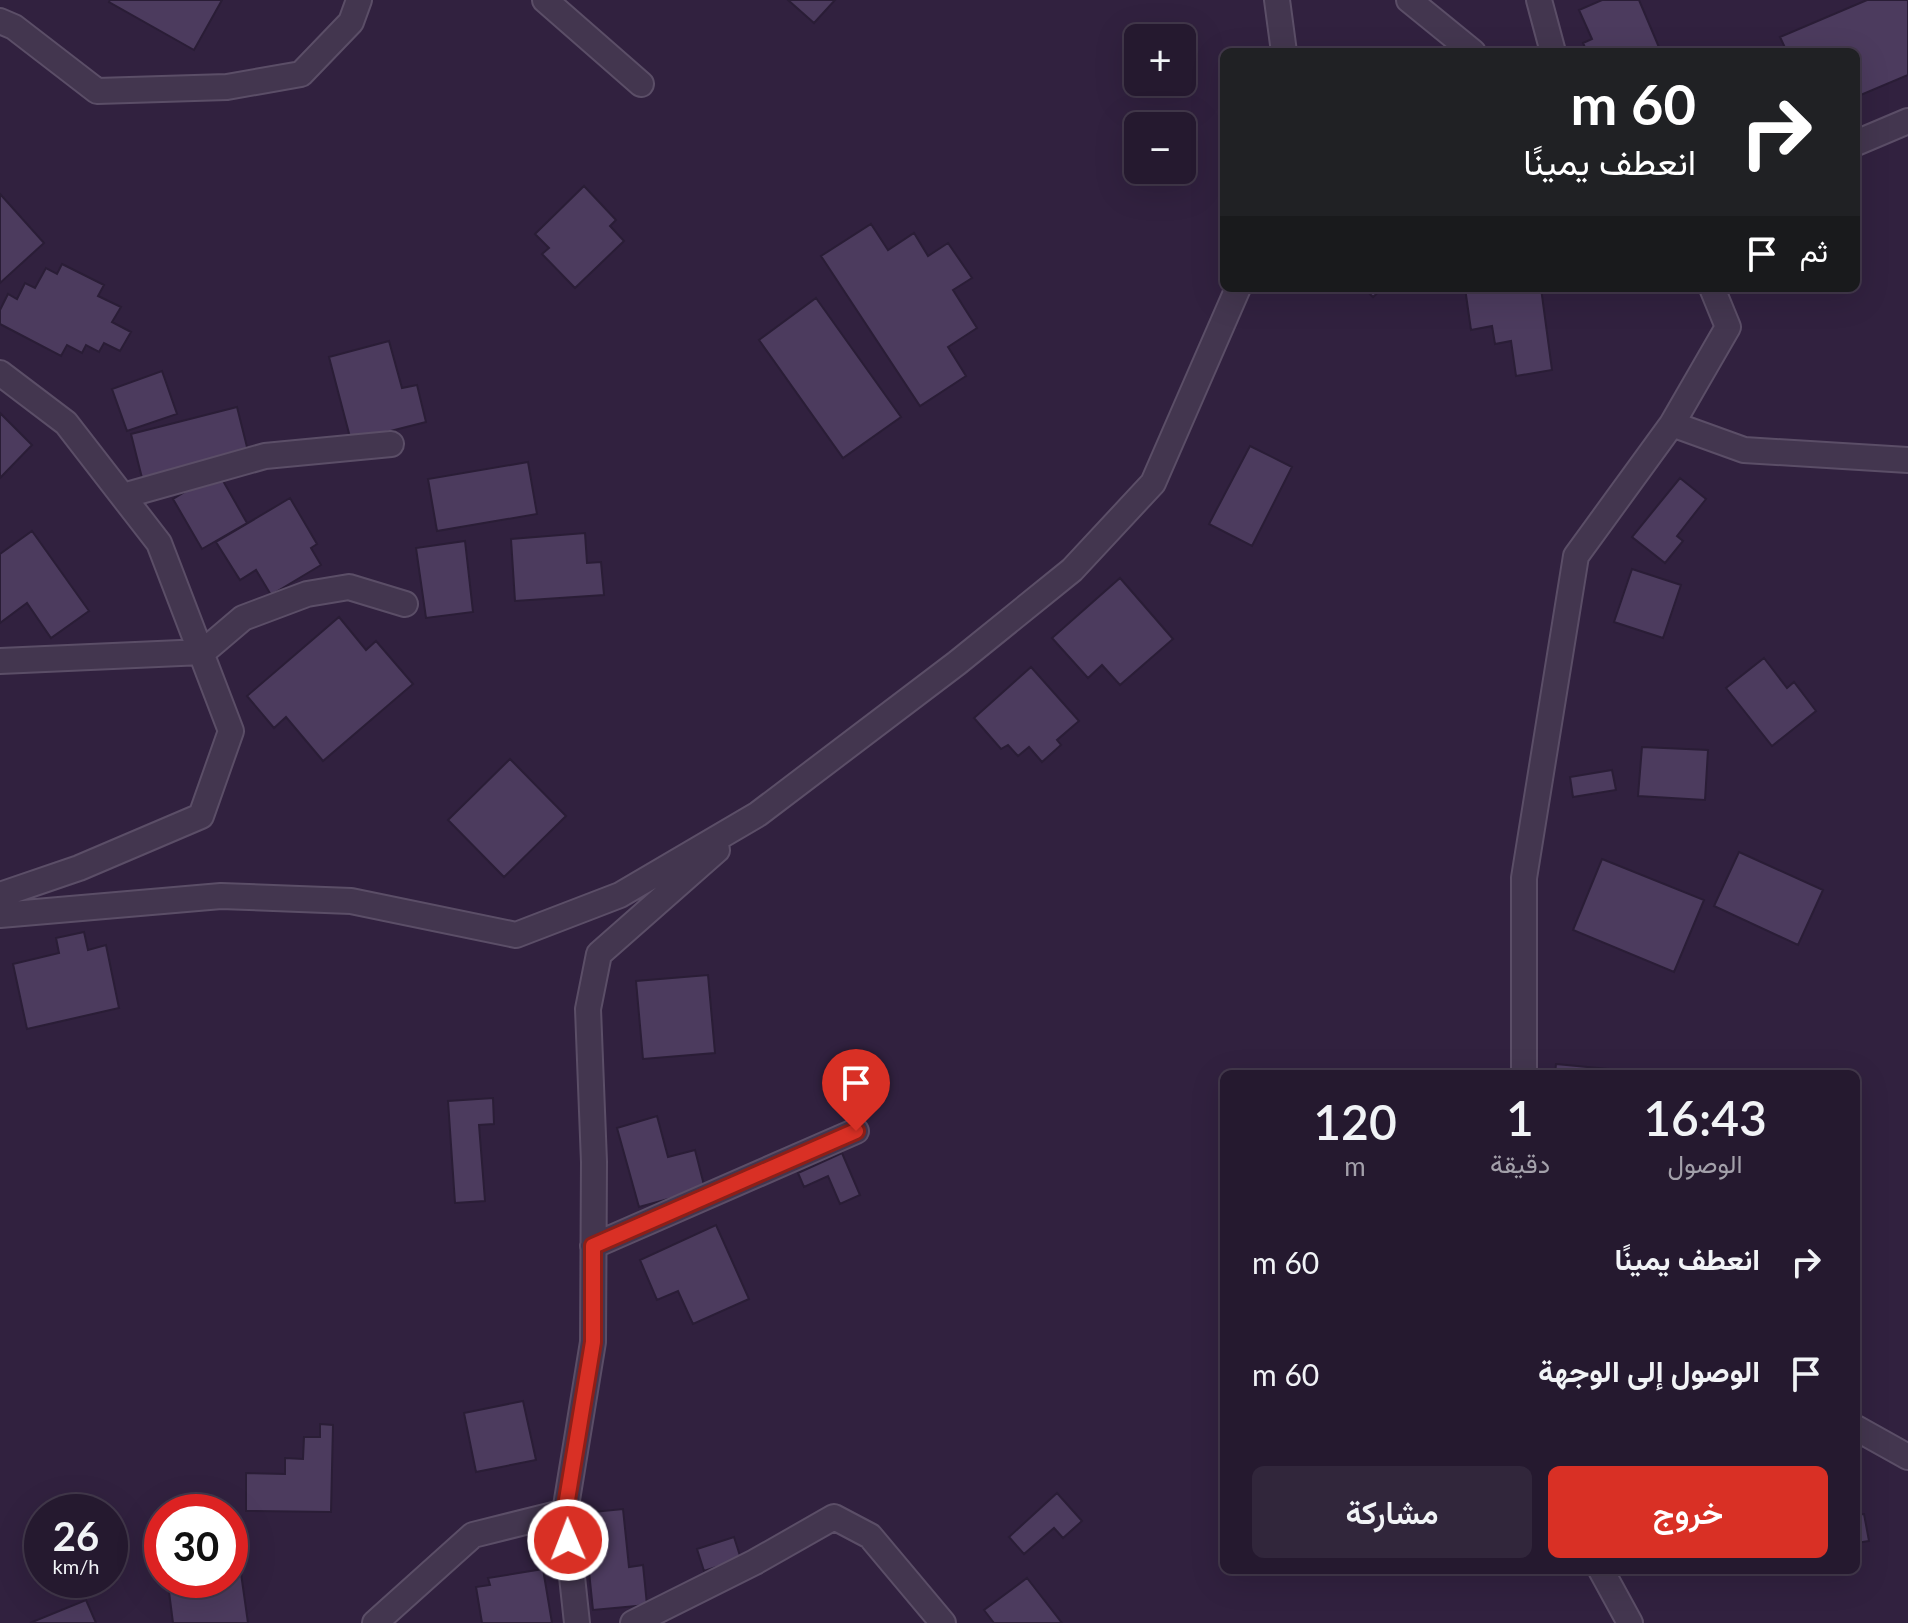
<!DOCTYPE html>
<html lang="ar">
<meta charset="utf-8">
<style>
body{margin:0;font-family:Lato,Vazirmatn,sans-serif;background:#31263b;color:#f1f3f6;direction:rtl;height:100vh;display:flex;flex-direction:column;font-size:30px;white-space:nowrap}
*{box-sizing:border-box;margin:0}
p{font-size:26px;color:#a3a0aa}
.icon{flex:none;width:44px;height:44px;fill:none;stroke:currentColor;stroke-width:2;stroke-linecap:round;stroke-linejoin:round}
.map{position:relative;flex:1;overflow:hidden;direction:ltr}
.sheet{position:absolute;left:1220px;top:1070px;width:640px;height:504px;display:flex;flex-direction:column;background:#25192f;border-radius:12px;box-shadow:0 8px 32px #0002,0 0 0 2px #42384b;direction:rtl}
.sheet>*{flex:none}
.banner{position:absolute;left:1220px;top:48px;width:640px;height:244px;border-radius:12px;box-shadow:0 8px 32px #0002,0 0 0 2px #42384b;direction:rtl;background:#202124;color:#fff;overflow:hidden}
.controls{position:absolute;left:1124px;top:24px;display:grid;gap:16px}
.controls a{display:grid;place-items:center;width:72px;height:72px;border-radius:12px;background:#25192f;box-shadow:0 8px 32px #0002,0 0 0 2px #42384b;font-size:40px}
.speed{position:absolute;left:24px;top:1494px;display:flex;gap:16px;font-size:40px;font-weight:700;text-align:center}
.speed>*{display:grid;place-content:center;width:104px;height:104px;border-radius:50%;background:#25192f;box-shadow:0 8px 32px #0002,0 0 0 2px #42384b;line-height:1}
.speed small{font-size:20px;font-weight:400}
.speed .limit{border:12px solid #d22;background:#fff;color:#111}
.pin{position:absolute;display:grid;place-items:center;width:68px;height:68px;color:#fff;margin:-82px -34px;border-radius:50% 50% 50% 0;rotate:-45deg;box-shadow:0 0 8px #0007}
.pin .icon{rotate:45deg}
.me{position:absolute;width:88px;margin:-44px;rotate:359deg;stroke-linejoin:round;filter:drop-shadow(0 0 6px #0008)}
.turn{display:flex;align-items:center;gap:28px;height:168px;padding:0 32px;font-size:36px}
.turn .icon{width:104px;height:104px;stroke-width:2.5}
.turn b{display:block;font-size:56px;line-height:68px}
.then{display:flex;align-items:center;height:76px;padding:0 32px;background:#0003;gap:16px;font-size:30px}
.eta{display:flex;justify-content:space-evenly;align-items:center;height:136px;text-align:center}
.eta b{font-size:48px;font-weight:600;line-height:56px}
.primary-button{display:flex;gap:16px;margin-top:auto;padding:16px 32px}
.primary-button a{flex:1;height:92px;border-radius:12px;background:#d93025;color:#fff;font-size:32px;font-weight:600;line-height:92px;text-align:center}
.primary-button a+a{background:#31263b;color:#f1f3f6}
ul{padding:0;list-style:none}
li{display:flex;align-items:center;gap:24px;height:112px;padding:0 32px}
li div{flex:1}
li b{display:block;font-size:30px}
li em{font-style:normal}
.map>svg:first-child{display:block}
.building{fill:#4c3b5e;stroke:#2a1d36;stroke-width:2}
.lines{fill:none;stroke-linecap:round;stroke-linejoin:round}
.minor-casing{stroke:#5b4e67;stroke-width:28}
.minor{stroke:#43364f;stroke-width:24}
.route-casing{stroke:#8d1f18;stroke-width:20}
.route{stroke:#d93025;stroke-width:14}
</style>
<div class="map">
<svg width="1908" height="1623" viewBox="0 0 1908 1623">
<rect width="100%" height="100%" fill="#31213f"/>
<path class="building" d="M 110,0 L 222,0 L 194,50 L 109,2 Z
M 788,0 L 835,0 L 814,23 Z
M 1602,0 L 1639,0 L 1661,52 L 1587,52 L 1583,43 L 1592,39 L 1579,10 Z
M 1867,0 L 1908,0 L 1908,75 L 1856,97 L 1856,52 L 1787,52 L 1780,37 Z
M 584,186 L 616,220 L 610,226 L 624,241 L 575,288 L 542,254 L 549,248 L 535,234 Z
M 0,194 L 44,243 L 0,283 Z
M 871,224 L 888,250 L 914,233 L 928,256 L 948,243 L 972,278 L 953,290 L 977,328 L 948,347 L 966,376 L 920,406 L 821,256 Z
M 62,264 L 104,285 L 98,296 L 121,307 L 112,322 L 131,332 L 120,351 L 104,343 L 99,352 L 86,345 L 82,353 L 67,345 L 61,356 L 0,324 L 0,310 L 8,294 L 17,299 L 25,283 L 35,288 L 46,268 L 57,274 Z
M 1364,288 L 1383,288 L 1373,297 Z
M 1465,288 L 1541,288 L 1552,370 L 1516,376 L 1511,341 L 1495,344 L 1492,326 L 1471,330 Z
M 816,298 L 901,417 L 843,458 L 759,340 Z
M 389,341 L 402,388 L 417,385 L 426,422 L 351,441 L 329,357 Z
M 162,371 L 177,414 L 127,431 L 112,389 Z
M 237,407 L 249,455 L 143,482 L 131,434 Z
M 0,413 L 32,445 L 0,478 Z
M 1250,446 L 1292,467 L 1252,546 L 1209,524 Z
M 528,462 L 537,514 L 437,531 L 428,479 Z
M 218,472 L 247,523 L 202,549 L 173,499 Z
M 1680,478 L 1706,499 L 1677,536 L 1683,541 L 1665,563 L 1632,537 Z
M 290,498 L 317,544 L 311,548 L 321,565 L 271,595 L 256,570 L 240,580 L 216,542 Z
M 32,531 L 89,611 L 51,638 L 27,603 L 0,623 L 0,554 Z
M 585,533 L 587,563 L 601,562 L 604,595 L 515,601 L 511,539 Z
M 465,541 L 473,612 L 426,618 L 416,548 Z
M 1632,569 L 1681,585 L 1663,638 L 1614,622 Z
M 1120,578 L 1173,639 L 1120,685 L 1102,665 L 1088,678 L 1052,638 Z
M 339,617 L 366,650 L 376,641 L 413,684 L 323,761 L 286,717 L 274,728 L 247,696 Z
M 1764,658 L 1787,688 L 1794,682 L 1816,711 L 1772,746 L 1726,688 Z
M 1031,667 L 1079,721 L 1057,740 L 1061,745 L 1042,762 L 1029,747 L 1018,756 L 1008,745 L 1001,749 L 974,718 Z
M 1642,747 L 1708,750 L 1705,800 L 1638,796 Z
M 510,759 L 566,816 L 504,877 L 448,820 Z
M 1612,770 L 1616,790 L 1573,797 L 1570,777 Z
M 1739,852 L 1823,890 L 1798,945 L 1714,906 Z
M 1602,859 L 1704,900 L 1674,972 L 1573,930 Z
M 84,932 L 88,950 L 106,945 L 119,1008 L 27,1029 L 13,964 L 59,953 L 56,938 Z
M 708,975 L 715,1053 L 643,1059 L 636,981 Z
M 1556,1064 L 1608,1069 L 1608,1074 L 1555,1074 Z
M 493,1098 L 494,1124 L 479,1125 L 485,1201 L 455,1203 L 448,1101 Z
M 657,1116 L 668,1157 L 695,1150 L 705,1189 L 639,1207 L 617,1128 Z
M 842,1153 L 860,1195 L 840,1204 L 828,1176 L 804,1187 L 798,1173 Z
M 716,1225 L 749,1299 L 693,1324 L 678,1291 L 657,1300 L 640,1260 Z
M 523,1401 L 536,1460 L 476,1472 L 464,1413 Z
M 320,1424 L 333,1425 L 331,1512 L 246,1511 L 246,1473 L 285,1474 L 285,1458 L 303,1459 L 304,1437 L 320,1437 Z
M 1057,1493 L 1082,1521 L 1063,1538 L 1054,1528 L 1024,1554 L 1009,1537 Z
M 623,1509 L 629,1567 L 643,1565 L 647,1605 L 593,1610 L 583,1513 Z
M 1864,1514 L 1869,1541 L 1856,1543 L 1856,1515 Z
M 734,1537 L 741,1559 L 704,1571 L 697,1549 Z
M 239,1559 L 248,1623 L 173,1623 L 168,1584 L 191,1580 L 230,1580 L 230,1560 Z
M 543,1569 L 552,1623 L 482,1623 L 476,1587 L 490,1585 L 488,1578 Z
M 1027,1578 L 1062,1623 L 994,1623 L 984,1610 Z
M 86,1600 L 96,1623 L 30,1623 Z"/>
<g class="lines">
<defs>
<path id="minor" d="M 545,0 L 641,84
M 1277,0 L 1284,52
M 1409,0 L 1473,52
M 1539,0 L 1553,52
M 0,21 L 14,27 L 97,91 L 227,87 L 301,74 L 351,22 L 359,0
M 1856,143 L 1908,121
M 0,373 L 66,423 L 159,543 L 231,731 L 201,816 L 79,868 L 0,895
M 1672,424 L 1744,450 L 1908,460
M 123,496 L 265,456 L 391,444
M 0,661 L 203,652 L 243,618 L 307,594 L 349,587 L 405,604
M 0,915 L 221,896 L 351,901 L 516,935 L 620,895 L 758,814 L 957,663 L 1072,570 L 1153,483 L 1238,288
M 1524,1074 L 1524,878 L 1576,556 L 1672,424 L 1728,327 L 1712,288
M 593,1246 L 856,1131
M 1856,1428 L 1908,1457
M 565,1512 L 577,1623
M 1601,1570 L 1630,1623
M 375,1623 L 473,1535 L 565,1512 L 593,1342 L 594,1162 L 588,1009 L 599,954 L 717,850
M 633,1623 L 755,1562 L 834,1517 L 870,1536 L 943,1623"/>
</defs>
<use href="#minor" class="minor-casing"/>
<use href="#minor" class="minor"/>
</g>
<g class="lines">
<defs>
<path id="route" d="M 568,1540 L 565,1512 L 593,1342 L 593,1246 L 856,1131"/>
</defs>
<use href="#route" class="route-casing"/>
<use href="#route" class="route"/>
</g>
</svg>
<div class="controls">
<a>+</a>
<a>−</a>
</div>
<div class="speed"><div>26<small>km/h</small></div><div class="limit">30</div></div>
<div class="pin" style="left:856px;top:1131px;background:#d93025"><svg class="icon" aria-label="arrive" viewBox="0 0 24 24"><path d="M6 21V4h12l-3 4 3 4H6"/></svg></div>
<svg class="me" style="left:568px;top:1540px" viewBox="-20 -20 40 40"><circle r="17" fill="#d93025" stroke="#fff" stroke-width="3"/><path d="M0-11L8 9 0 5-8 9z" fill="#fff"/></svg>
<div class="banner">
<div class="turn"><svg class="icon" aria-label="right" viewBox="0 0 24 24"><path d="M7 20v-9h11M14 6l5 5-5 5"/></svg><div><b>60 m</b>انعطف يمينًا</div></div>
<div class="then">ثم<svg class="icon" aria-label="arrive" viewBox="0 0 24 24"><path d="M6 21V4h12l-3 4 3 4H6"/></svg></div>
</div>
<section class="sheet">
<div class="eta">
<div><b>16:43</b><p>الوصول</p></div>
<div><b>1</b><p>دقيقة</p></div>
<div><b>120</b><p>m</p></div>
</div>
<ul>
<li><svg class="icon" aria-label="right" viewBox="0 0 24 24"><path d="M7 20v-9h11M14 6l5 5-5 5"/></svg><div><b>انعطف يمينًا</b></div><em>60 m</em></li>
<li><svg class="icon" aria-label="arrive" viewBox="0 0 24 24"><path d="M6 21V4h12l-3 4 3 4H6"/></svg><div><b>الوصول إلى الوجهة</b></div><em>60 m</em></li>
</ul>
<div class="primary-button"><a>خروج</a><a>مشاركة</a></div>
</section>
</div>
